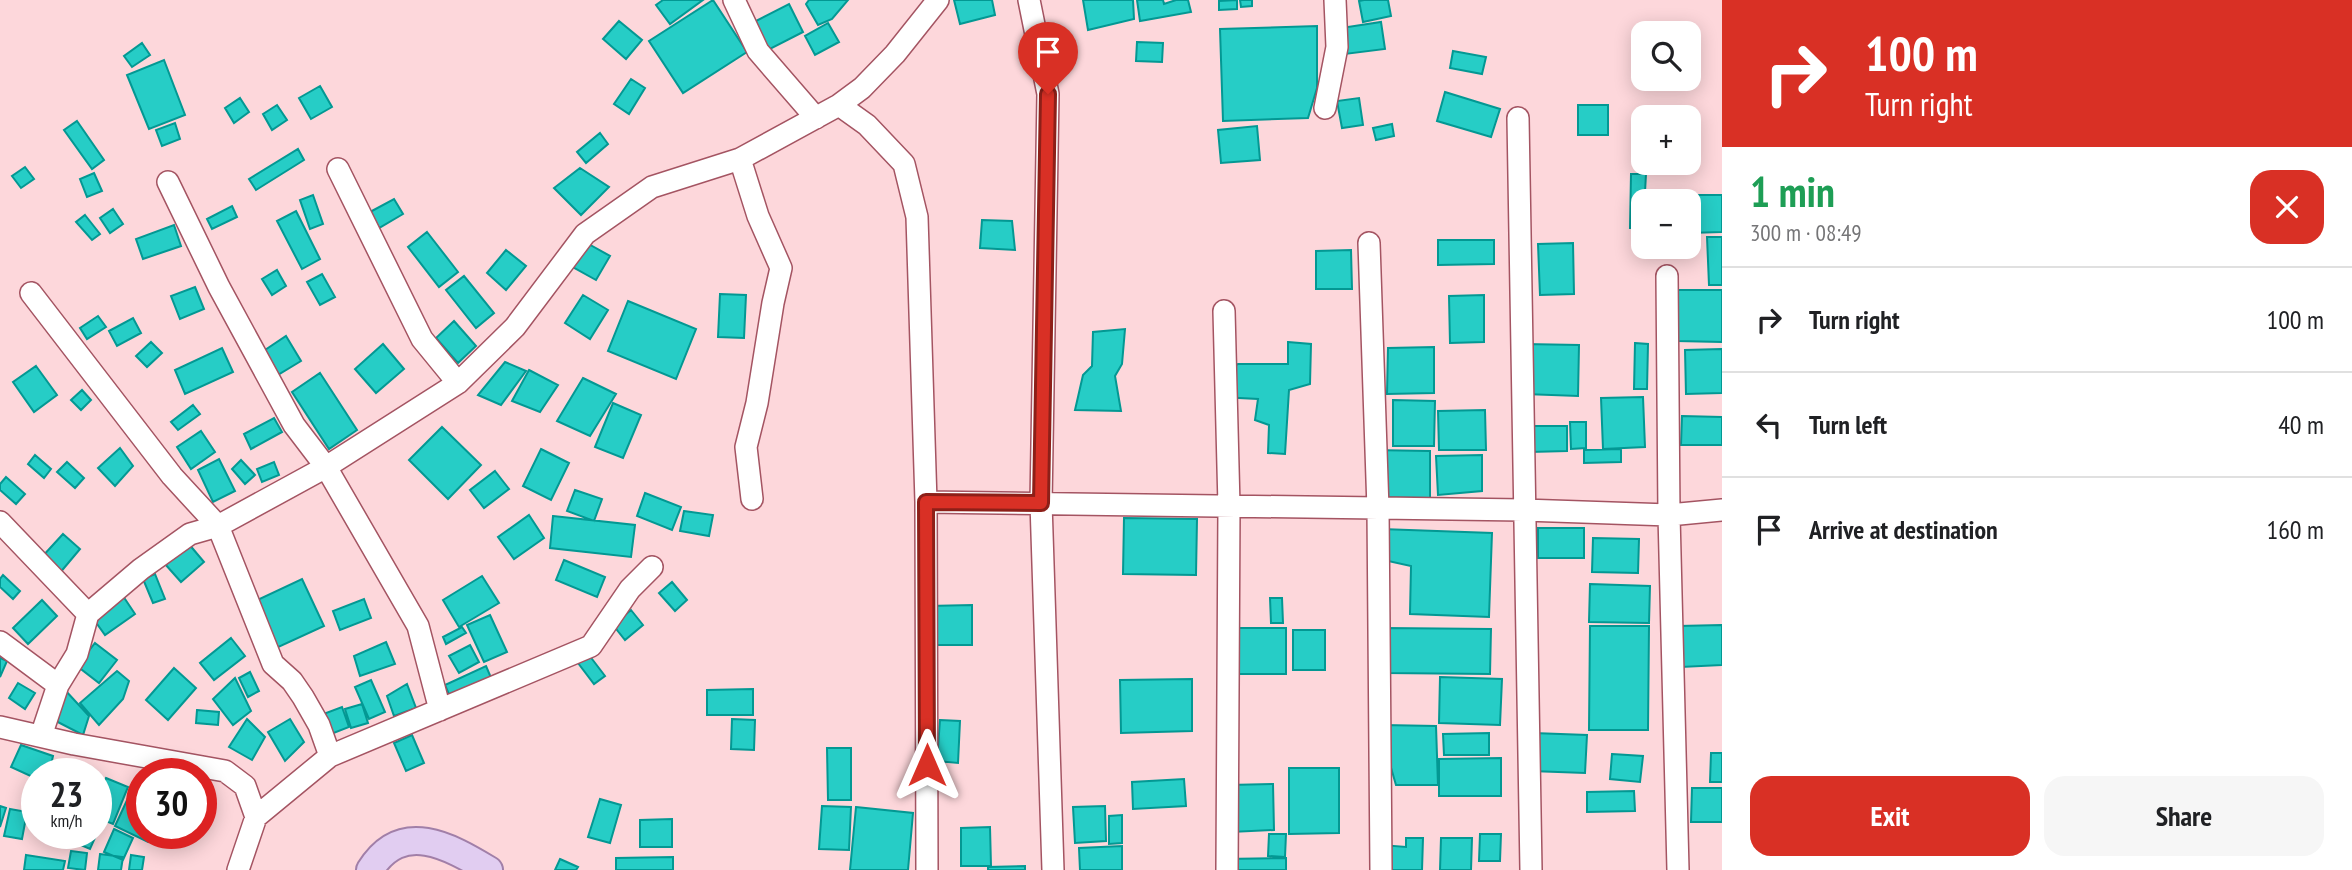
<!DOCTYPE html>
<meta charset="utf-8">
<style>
body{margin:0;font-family:"PT Sans Narrow",sans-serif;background:#f6f6f6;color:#202124;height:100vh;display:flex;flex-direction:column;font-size:26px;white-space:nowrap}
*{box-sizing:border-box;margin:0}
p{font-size:23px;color:#757577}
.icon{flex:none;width:38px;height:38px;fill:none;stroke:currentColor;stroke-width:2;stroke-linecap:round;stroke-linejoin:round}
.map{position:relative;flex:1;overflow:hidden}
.panel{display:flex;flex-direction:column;background:#fff;width:630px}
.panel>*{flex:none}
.banner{background:#d93025;color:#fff;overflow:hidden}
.fabs{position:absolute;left:1631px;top:21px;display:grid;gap:14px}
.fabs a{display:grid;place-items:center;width:70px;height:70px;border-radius:14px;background:#fff;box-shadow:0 4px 18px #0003;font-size:35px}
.speed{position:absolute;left:21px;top:758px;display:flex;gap:14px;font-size:35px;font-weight:700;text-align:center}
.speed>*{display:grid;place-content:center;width:91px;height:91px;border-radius:50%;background:#fff;box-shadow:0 4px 18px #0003;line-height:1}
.speed small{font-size:18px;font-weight:400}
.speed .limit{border:10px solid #d22;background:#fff;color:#111}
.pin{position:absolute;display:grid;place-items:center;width:60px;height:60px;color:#fff;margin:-72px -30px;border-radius:50% 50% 50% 0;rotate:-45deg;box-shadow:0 0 7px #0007}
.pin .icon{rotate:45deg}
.me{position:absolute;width:77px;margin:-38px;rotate:0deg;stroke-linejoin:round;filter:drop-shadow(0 0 5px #0008)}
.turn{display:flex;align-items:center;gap:24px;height:147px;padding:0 28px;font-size:32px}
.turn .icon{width:91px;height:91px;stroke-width:2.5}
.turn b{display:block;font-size:49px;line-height:60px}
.round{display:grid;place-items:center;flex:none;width:74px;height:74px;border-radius:21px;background:#f6f6f6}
.summary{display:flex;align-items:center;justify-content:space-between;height:119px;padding:0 28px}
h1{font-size:42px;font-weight:700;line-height:52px;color:#1e9e55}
.primary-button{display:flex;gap:14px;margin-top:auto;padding:14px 28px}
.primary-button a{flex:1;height:80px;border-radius:21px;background:#d93025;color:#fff;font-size:28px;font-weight:700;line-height:80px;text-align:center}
.primary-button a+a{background:#f6f6f6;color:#202124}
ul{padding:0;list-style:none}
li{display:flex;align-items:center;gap:21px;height:105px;padding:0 28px;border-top:2px solid #e0e0e0}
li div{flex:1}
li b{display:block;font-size:26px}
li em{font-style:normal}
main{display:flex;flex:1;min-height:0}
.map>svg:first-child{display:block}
.building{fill:#26cdc6;stroke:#039893;stroke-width:2}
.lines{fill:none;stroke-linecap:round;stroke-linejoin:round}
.minor-casing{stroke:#a45462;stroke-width:24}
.major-casing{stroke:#a17fa8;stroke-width:30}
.minor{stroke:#fff;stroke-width:21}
.major{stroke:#e1cdf1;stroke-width:26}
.route-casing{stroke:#8d1f18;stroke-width:18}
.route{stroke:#d93025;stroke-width:12}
</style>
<main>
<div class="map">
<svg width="1722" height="870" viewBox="0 0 1722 870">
<rect width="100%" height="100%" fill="#fdd7db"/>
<path class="building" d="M 663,0 L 703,0 L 670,24 L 656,5 Z
M 713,0 L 747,52 L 683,93 L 649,41 Z
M 809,0 L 848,0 L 832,19 L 818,25 L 806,4 Z
M 954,0 L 992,0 L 995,15 L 960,24 Z
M 1083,0 L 1133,0 L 1134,19 L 1088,30 Z
M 1137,0 L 1163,0 L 1164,4 L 1176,0 L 1188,0 L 1191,12 L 1140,21 Z
M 1237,0 L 1237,9 L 1219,10 L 1219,1 Z
M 1240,0 L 1252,0 L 1252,6 L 1241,7 Z
M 1364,0 L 1388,0 L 1391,16 L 1363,22 L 1359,1 Z
M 789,4 L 803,32 L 768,50 L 754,22 Z
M 619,21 L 642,40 L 626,59 L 603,39 Z
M 1381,22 L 1385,49 L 1345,54 L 1341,28 Z
M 828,23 L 839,42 L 815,55 L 805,36 Z
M 1317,26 L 1317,88 L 1308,118 L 1223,121 L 1220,29 Z
M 1137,42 L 1163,43 L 1162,62 L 1136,61 Z
M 142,43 L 150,55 L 132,67 L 124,56 Z
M 1453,51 L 1486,57 L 1482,74 L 1450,68 Z
M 164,60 L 185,115 L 149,129 L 127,75 Z
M 631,79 L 645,88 L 629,114 L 614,104 Z
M 320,86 L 332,107 L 311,119 L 299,98 Z
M 1445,92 L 1500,109 L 1491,137 L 1437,121 Z
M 240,98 L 249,112 L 234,123 L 225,108 Z
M 1359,98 L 1363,125 L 1342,128 L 1337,101 Z
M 277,105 L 287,120 L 272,130 L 263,114 Z
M 1578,105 L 1608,105 L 1608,135 L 1578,135 Z
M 77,121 L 104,160 L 92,169 L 64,130 Z
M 175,123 L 180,139 L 162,146 L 156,130 Z
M 1392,124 L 1394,136 L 1376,140 L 1373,128 Z
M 1257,126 L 1260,160 L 1221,163 L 1218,130 Z
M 600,133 L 608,144 L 586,163 L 577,152 Z
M 298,149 L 304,160 L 256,190 L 249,179 Z
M 25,167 L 34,179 L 21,188 L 12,176 Z
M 580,168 L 609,187 L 581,215 L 554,188 Z
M 94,173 L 102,191 L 87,197 L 80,179 Z
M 1631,174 L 1646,174 L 1643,228 L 1630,228 Z
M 313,195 L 323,224 L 310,229 L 300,200 Z
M 1674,195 L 1722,195 L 1722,232 L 1689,233 L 1689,201 L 1674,201 Z
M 394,199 L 403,214 L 379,228 L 370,212 Z
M 232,206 L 237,217 L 212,229 L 207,219 Z
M 113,209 L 123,224 L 110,233 L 100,218 Z
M 296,211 L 320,259 L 302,269 L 277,221 Z
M 85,215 L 100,234 L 92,240 L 76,222 Z
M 982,220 L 1012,221 L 1015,250 L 980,248 Z
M 174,225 L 181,246 L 143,259 L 136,239 Z
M 427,232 L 458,272 L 439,287 L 408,247 Z
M 1707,237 L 1722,237 L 1722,285 L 1709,285 Z
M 1438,240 L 1494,240 L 1494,264 L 1438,265 Z
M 585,242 L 610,256 L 596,280 L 571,266 Z
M 1573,243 L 1574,294 L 1540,295 L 1538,244 Z
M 506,250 L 526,266 L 506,290 L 487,273 Z
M 1351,250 L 1352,289 L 1316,289 L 1316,251 Z
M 277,270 L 286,286 L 272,295 L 262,279 Z
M 322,274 L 335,297 L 320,305 L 307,282 Z
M 464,276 L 494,313 L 476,328 L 446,290 Z
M 195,287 L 204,309 L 180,319 L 171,296 Z
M 1677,290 L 1722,290 L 1722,342 L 1677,341 Z
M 720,294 L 746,295 L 744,338 L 718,337 Z
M 583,295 L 608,310 L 590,339 L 565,323 Z
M 1484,295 L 1484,342 L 1450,343 L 1449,296 Z
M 628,301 L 696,329 L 676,379 L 608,351 Z
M 98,316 L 106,327 L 87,339 L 80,328 Z
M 133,318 L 141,333 L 117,346 L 109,331 Z
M 454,321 L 476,346 L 458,363 L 436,338 Z
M 1125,329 L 1122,364 L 1115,376 L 1121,411 L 1075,410 L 1083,375 L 1092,366 L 1093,332 Z
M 286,336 L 301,361 L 276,376 L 262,352 Z
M 151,342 L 162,353 L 147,367 L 136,356 Z
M 1288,342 L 1311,344 L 1310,384 L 1289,390 L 1285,454 L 1268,453 L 1269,425 L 1255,420 L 1258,399 L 1220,397 L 1221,372 L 1238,364 L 1288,364 Z
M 1635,343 L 1648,344 L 1647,389 L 1634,389 Z
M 383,344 L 404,369 L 376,393 L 355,369 Z
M 1524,344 L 1579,345 L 1578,396 L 1523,394 Z
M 1434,347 L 1434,393 L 1387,394 L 1388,348 Z
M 222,348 L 233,372 L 185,394 L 175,370 Z
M 1722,349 L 1722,393 L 1686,394 L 1685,350 Z
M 505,362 L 526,371 L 501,405 L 478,395 Z
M 36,366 L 57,395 L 34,412 L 13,382 Z
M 529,370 L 558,385 L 540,412 L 512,401 Z
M 320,373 L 357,430 L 329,449 L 292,392 Z
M 583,378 L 616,394 L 590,436 L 557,421 Z
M 82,390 L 91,400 L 81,410 L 71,400 Z
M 1643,397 L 1645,447 L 1603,449 L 1601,398 Z
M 1393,400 L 1435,401 L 1434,446 L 1393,446 Z
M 613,403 L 641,415 L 623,458 L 595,447 Z
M 193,405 L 200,414 L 178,430 L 171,422 Z
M 1485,410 L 1486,450 L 1439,450 L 1438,411 Z
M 1682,416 L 1722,417 L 1722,445 L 1681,445 Z
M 274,418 L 282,432 L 251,449 L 244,434 Z
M 1570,422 L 1586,422 L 1586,448 L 1571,449 Z
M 1530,426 L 1567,426 L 1567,451 L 1530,452 Z
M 442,427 L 481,465 L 448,499 L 409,460 Z
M 201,431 L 215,452 L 191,469 L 177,447 Z
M 120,448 L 133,466 L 115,486 L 98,468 Z
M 541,449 L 569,463 L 551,500 L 523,486 Z
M 1621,449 L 1621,462 L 1584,463 L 1584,450 Z
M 1371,450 L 1430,451 L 1430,498 L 1370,497 Z
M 35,455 L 51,469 L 44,478 L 28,464 Z
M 1482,455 L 1482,491 L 1438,495 L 1436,456 Z
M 219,459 L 235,491 L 213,502 L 198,470 Z
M 241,460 L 255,475 L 245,484 L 232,469 Z
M 67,462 L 84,478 L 75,488 L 57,472 Z
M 274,462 L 279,475 L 262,482 L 257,469 Z
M 495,471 L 509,489 L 484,508 L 470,490 Z
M 6,477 L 25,494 L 16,504 L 0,490 L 0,484 Z
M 575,490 L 602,499 L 594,521 L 567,511 Z
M 645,493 L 681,507 L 672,530 L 637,516 Z
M 684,511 L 713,515 L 709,536 L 680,531 Z
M 529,515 L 544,538 L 514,559 L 498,537 Z
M 553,516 L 635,525 L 631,557 L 550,548 Z
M 1124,518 L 1197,519 L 1196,575 L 1123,574 Z
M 1538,528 L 1584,528 L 1584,558 L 1538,558 Z
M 1381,529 L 1492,533 L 1489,617 L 1410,614 L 1411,566 L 1379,559 Z
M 63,534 L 80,549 L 59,574 L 41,558 Z
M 1593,538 L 1639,539 L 1638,573 L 1592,572 Z
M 188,543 L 204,562 L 181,582 L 165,564 Z
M 564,560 L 605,577 L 597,597 L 556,580 Z
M 155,574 L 165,599 L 153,603 L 143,579 Z
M 3,575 L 20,591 L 13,599 L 0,587 L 0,579 Z
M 482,576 L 499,603 L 459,627 L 443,600 Z
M 302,579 L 324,626 L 274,649 L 253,602 Z
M 672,582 L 687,600 L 675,611 L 659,593 Z
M 1590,584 L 1650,586 L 1649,623 L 1589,622 Z
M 121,593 L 135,614 L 105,635 L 90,614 Z
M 1270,598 L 1282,598 L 1283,623 L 1271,623 Z
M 364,599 L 371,618 L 340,630 L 333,611 Z
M 42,600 L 57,616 L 28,644 L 13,628 Z
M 972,605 L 972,645 L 928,645 L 928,606 Z
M 631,610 L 643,625 L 625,640 L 613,625 Z
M 490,615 L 507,652 L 484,662 L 467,625 Z
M 1722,625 L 1722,665 L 1681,667 L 1679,626 Z
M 1590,626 L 1649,626 L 1648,730 L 1589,730 Z
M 462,627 L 466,633 L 446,644 L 443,637 Z
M 1228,628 L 1286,628 L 1286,674 L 1228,674 Z
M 1385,628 L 1491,629 L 1490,674 L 1385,673 Z
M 1293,630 L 1325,630 L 1325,670 L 1293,670 Z
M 231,638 L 245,656 L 214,680 L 200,663 Z
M 386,642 L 395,664 L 360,676 L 354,656 Z
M 95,643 L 117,660 L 99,683 L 77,666 Z
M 470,645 L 479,662 L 459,673 L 449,656 Z
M 589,655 L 605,676 L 594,684 L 578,663 Z
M 0,658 L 7,661 L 0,677 Z
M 486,666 L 492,680 L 451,699 L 445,685 Z
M 174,668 L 196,688 L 168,720 L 146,700 Z
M 117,671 L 129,681 L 123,699 L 99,725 L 80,703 Z
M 250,672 L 259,691 L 248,697 L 239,678 Z
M 1440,677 L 1502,679 L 1500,725 L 1439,723 Z
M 235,678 L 251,711 L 233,725 L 213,699 Z
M 1192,679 L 1192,731 L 1121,733 L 1120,680 Z
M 371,680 L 385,712 L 369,719 L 355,687 Z
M 18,683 L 35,693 L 25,709 L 9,698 Z
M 407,684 L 416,708 L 394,716 L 387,696 Z
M 753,689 L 753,715 L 707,715 L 707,690 Z
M 65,690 L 89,716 L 83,735 L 50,718 Z
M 362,704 L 368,723 L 351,728 L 345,709 Z
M 342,707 L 349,727 L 326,736 L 318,716 Z
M 197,710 L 219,712 L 218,725 L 196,723 Z
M 247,719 L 265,737 L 252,760 L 229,747 Z
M 290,719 L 304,742 L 285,761 L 268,732 Z
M 732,719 L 755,720 L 754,750 L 731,749 Z
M 940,720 L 960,721 L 958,763 L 937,761 Z
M 1383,725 L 1436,726 L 1438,785 L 1396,785 L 1385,747 Z
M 1489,733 L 1489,755 L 1444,755 L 1443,734 Z
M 1533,733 L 1587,735 L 1585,773 L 1531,771 Z
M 412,735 L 424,763 L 406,771 L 394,743 Z
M 21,745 L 53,756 L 49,774 L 37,774 L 37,779 L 11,767 Z
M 827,748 L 851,748 L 851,800 L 828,800 Z
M 1711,753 L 1722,753 L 1722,782 L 1710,782 Z
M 1612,754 L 1643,756 L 1640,782 L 1610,779 Z
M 1501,758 L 1501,796 L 1439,796 L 1439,759 Z
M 1289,768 L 1339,768 L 1339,833 L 1289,834 Z
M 106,778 L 128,787 L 113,824 L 96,817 L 96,801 Z
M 1184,779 L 1186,806 L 1133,809 L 1132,782 Z
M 135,783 L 142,785 L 142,833 L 152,833 L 148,842 L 115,826 Z
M 1273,784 L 1274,830 L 1231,832 L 1229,785 Z
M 1692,788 L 1722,788 L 1722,822 L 1691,822 Z
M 1634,791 L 1635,811 L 1587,812 L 1587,792 Z
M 600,799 L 621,805 L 610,843 L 588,837 Z
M 0,806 L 6,808 L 0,827 Z
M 822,806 L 851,807 L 849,850 L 819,849 Z
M 1105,806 L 1106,841 L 1075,843 L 1073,807 Z
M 856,807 L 913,813 L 908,870 L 850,870 Z
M 10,809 L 27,812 L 22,839 L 4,836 Z
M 1122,815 L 1122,843 L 1109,844 L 1109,816 Z
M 96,819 L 102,822 L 90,849 L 69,840 L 72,833 L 96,833 Z
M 672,819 L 672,847 L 640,847 L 640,820 Z
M 990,827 L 991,866 L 961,866 L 961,828 Z
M 114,829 L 133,838 L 123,860 L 104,852 Z
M 1269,834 L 1286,834 L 1285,857 L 1268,856 Z
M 1480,834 L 1501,834 L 1500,861 L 1479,861 Z
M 1406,838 L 1423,838 L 1422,870 L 1382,870 L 1382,845 L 1406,847 Z
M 1441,838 L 1472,838 L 1471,870 L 1440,870 Z
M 1122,846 L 1122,870 L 1080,870 L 1079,848 Z
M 71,851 L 87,853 L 85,870 L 68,868 Z
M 100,854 L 123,857 L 121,870 L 98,870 Z
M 26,855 L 65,861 L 63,870 L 24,870 Z
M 131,855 L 144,857 L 142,870 L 129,870 Z
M 673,857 L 673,870 L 616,870 L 616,858 Z
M 1286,858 L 1286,870 L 1224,870 L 1224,859 Z
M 560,859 L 578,867 L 576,870 L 555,870 Z
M 1025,866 L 1025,870 L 988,870 L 988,867 Z"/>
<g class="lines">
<defs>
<path id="minor" d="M 734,0 L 758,51 L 816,118
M 1029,0 L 1048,94 L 1041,503 L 1053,870
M 839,105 L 867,125 L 904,164 L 917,217 L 926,502 L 927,870
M 1325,108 L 1337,47 L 1335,0
M 1518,118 L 1531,870
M 740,159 L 758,216 L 781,268 L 773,303 L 757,403 L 746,447 L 752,499
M 338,169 L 422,339 L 458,383
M 168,182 L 219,287 L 294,425 L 326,467 L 418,626 L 440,710
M 1369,243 L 1378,509 L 1381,870
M 1667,276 L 1669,515 L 1678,870
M 31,293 L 172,476 L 218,526 L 273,664 L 292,681 L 303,697 L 319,725 L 330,756
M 1224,311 L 1229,506 L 1227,870
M 926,502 L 1523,510 L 1669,515 L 1722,510
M 0,522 L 88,614
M 0,642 L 58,685
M 0,727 L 74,744 L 225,771 L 245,786 L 256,817
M 41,736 L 58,685 L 77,654 L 88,614 L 141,569 L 190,534 L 218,526 L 326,467 L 458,383 L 515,327 L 585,234 L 652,187 L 740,159 L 839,105 L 862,88 L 895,54 L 938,0
M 238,870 L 256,817 L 330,756 L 591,646 L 630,589 L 652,567"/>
<path id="major" d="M 370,870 C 402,819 449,846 489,870"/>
</defs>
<use href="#minor" class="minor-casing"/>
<use href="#major" class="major-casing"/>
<use href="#minor" class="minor"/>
<use href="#major" class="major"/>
</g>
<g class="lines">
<defs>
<path id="route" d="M 927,765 L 926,502 L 1041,503 L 1048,94"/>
</defs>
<use href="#route" class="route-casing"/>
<use href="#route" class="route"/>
</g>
</svg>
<div class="fabs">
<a><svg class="icon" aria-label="search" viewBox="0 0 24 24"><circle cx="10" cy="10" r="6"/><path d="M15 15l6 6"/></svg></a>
<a>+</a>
<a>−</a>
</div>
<div class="speed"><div>23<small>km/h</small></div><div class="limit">30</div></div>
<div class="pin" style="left:1048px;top:94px;background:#d93025"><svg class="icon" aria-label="arrive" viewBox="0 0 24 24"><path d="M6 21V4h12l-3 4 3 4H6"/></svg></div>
<svg class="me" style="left:927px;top:765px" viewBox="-20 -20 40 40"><path d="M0-17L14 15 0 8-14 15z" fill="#d93025" stroke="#fff" stroke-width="4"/></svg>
</div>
<section class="panel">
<div class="banner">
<div class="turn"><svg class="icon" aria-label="right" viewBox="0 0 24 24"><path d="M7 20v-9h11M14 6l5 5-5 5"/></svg><div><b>100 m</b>Turn right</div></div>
</div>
<div class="summary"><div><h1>1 min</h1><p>300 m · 08:49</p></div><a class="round" style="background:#d93025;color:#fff"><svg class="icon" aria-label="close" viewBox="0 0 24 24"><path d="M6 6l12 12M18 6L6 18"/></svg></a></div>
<ul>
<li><svg class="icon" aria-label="right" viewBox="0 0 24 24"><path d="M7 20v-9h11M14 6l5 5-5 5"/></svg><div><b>Turn right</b></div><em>100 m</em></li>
<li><svg class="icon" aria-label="left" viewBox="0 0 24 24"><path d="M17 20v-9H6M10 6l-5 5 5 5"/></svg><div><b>Turn left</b></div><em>40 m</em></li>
<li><svg class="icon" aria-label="arrive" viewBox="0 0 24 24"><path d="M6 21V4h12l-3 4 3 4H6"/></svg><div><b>Arrive at destination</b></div><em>160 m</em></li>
</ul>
<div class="primary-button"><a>Exit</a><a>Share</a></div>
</section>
</main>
